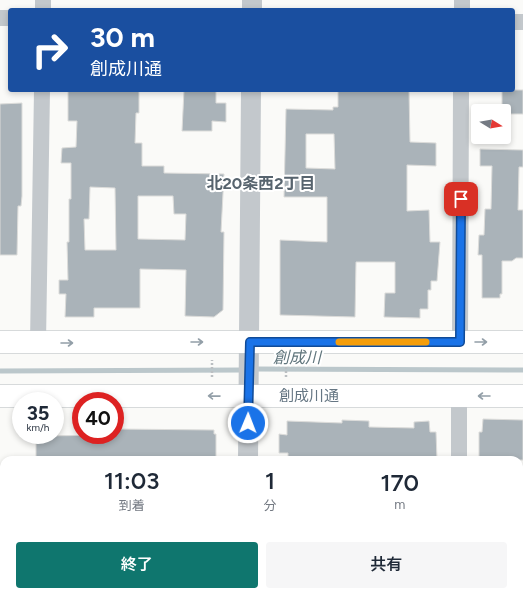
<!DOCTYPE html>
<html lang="ja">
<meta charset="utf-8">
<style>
body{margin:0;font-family:Figtree,"Noto Sans JP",sans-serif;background:#f6f6f7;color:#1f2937;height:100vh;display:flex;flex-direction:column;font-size:15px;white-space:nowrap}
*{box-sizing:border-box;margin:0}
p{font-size:13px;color:#747a83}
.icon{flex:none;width:22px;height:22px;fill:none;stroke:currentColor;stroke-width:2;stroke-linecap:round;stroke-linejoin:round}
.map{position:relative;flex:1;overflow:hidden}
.side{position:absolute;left:0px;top:456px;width:523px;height:140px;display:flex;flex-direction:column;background:#fff;border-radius:12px 12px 0 0;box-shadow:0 2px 6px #0003}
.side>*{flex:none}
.banner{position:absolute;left:8px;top:8px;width:507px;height:84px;border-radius:4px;box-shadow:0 2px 6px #0003;background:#1a4fa0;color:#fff;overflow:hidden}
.needle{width:26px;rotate:101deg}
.tools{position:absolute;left:471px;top:104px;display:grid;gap:8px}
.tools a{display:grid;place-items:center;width:40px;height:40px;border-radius:4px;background:#fff;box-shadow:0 2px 6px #0003;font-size:20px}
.speed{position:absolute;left:12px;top:392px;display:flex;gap:8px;font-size:20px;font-weight:700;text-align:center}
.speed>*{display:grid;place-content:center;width:52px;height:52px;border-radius:50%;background:#fff;box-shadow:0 2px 6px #0003;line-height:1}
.speed small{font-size:10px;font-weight:400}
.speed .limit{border:6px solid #d22;background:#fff;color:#111}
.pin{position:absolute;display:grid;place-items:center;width:34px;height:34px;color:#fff;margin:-17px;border-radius:8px;box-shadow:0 2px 6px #0006}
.me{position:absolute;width:44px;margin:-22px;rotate:1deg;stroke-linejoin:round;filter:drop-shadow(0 0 3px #0008)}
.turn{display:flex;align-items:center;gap:14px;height:84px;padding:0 16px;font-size:18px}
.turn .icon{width:52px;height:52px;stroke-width:2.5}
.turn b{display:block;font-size:28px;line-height:34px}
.eta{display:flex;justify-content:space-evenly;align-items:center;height:68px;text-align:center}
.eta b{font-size:24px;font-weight:600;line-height:28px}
.button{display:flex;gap:8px;margin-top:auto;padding:8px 16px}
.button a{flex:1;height:46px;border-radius:4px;background:#0f766e;color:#fff;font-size:16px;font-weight:600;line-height:46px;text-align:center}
.button a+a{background:#f6f6f7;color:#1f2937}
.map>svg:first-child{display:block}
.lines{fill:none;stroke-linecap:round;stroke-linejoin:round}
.stream{stroke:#bbc7cb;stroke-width:5}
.building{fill:#aab3b9;stroke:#dcdcda;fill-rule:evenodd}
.trunk-casing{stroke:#b4b9bd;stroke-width:23}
.path{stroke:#bbbfc2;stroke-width:2.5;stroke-dasharray:2 2;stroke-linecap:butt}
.minor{stroke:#c3c8cc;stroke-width:16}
.tertiary{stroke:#c3c8cc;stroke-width:20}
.trunk{stroke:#fff;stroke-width:22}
.oneway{stroke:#939fa8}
.route-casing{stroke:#114b97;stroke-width:10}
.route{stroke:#1a73e8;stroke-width:7}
.slow{stroke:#f59e0b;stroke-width:7}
.labels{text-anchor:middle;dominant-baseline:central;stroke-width:4;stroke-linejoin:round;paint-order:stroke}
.street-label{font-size:15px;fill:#657683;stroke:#fff}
.neighbourhood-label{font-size:16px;font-weight:bold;fill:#57646e;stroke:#fff}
.water-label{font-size:16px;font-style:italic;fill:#60757c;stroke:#fff}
</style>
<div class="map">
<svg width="523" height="596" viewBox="0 0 523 596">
<rect width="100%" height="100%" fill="#fafaf8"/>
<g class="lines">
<path class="stream" d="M 253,369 L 523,370
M 0,371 L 245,370"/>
</g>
<path class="building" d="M 68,90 L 139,90 L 139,113 L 136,113 L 135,143 L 142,143 L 142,166 L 164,166 L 164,173 L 224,174 L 221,232 L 224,232 L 223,310 L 214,317 L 185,316 L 186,270 L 140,269 L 140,308 L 94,308 L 94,317 L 65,317 L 66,294 L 59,294 L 59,280 L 68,280 L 67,242 L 69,242 L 69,199 L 71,199 L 71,163 L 61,163 L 62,148 L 76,147 L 77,121 L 68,121 ZM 90,187 L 115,188 L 116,250 L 85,250 L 84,219 L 89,219 ZM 138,196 L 173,196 L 174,214 L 186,214 L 185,240 L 138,239 Z
M 184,90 L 216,90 L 216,103 L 226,103 L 226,122 L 212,121 L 212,131 L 182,131 Z
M 338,90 L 409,90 L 410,142 L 436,143 L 436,166 L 407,165 L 407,211 L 429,210 L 430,242 L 440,242 L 437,281 L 431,281 L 431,290 L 428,290 L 428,309 L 420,309 L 420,318 L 384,317 L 385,293 L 395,293 L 395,262 L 356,262 L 355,317 L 280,315 L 280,240 L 327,242 L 327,197 L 284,197 L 286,109 L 333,110 L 333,107 L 338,107 ZM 306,134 L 334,134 L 335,169 L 306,168 Z
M 502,90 L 523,90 L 523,114 L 506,114 L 506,111 L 502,111 Z
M 22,103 L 22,196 L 21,206 L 18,206 L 17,255 L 0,255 L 0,104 Z
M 480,149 L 523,150 L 523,167 L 519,167 L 518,210 L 523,210 L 523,258 L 516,258 L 512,261 L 502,261 L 502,294 L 500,294 L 500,298 L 482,298 L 482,255 L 478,255 L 479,235 L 484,235 L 485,209 L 491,209 L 492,166 L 480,166 Z
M 483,419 L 523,420 L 523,460 L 479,460 L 479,432 L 482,432 Z
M 342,420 L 369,421 L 369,427 L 414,428 L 414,422 L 429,421 L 430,432 L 436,432 L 437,460 L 308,460 L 288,458 L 288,453 L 279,453 L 279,434 L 287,435 L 287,421 L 342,423 Z
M 115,429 L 214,430 L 214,434 L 216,434 L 216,460 L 36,460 L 36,438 L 41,438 L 41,436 L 115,435 Z"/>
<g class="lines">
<defs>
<path id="trunk" d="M 0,342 L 523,342
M 0,396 L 523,396"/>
</defs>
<use href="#trunk" class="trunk-casing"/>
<path class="path" d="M 212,377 L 212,360
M 286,377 L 286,360"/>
<path class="minor" d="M 43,10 L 43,0
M 462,10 L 462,0
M 0,18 L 10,18
M 513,22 L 523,22
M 460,342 L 461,90
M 38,343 L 42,90
M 459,460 L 459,396
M 458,596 L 458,592"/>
<path class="tertiary" d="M 252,10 L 252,0
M 248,460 L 251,90
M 247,596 L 247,592"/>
<use href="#trunk" class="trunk"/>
</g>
<defs><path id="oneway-shaft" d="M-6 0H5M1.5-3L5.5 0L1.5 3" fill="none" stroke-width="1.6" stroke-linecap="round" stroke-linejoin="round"/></defs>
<g class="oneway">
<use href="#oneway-shaft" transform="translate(197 342)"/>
<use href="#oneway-shaft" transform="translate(481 342)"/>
<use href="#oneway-shaft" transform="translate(67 343)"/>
<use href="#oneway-shaft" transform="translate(214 396) rotate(-179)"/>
<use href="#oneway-shaft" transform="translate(484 396) rotate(180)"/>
</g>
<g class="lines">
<defs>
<path id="route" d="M 248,423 L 250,342 L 460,342 L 461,199"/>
</defs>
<use href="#route" class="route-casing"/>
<use href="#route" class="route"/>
<path class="slow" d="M 339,342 L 426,342"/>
</g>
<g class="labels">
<g class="street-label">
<text x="309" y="396">創成川通</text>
</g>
<g class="neighbourhood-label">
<text x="261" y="183">北20条西2丁目</text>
</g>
<g class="water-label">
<text x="297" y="357">創成川</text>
</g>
</g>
</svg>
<div class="tools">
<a><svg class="needle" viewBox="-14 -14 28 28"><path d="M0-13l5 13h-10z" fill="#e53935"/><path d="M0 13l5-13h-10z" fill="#747a83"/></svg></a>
</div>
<div class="speed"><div>35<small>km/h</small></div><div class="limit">40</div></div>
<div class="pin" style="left:461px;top:199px;background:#d93025"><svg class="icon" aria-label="arrive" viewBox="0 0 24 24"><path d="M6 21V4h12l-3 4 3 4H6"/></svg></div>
<svg class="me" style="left:248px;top:423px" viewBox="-20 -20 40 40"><circle r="17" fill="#1a73e8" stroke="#fff" stroke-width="3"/><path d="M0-11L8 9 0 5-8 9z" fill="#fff"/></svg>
<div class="banner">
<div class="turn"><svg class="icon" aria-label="right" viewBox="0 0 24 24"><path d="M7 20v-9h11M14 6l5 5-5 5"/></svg><div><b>30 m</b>創成川通</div></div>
</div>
<section class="side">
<div class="eta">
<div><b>11:03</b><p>到着</p></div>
<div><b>1</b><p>分</p></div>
<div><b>170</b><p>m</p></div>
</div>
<div class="button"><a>終了</a><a>共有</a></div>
</section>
</div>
